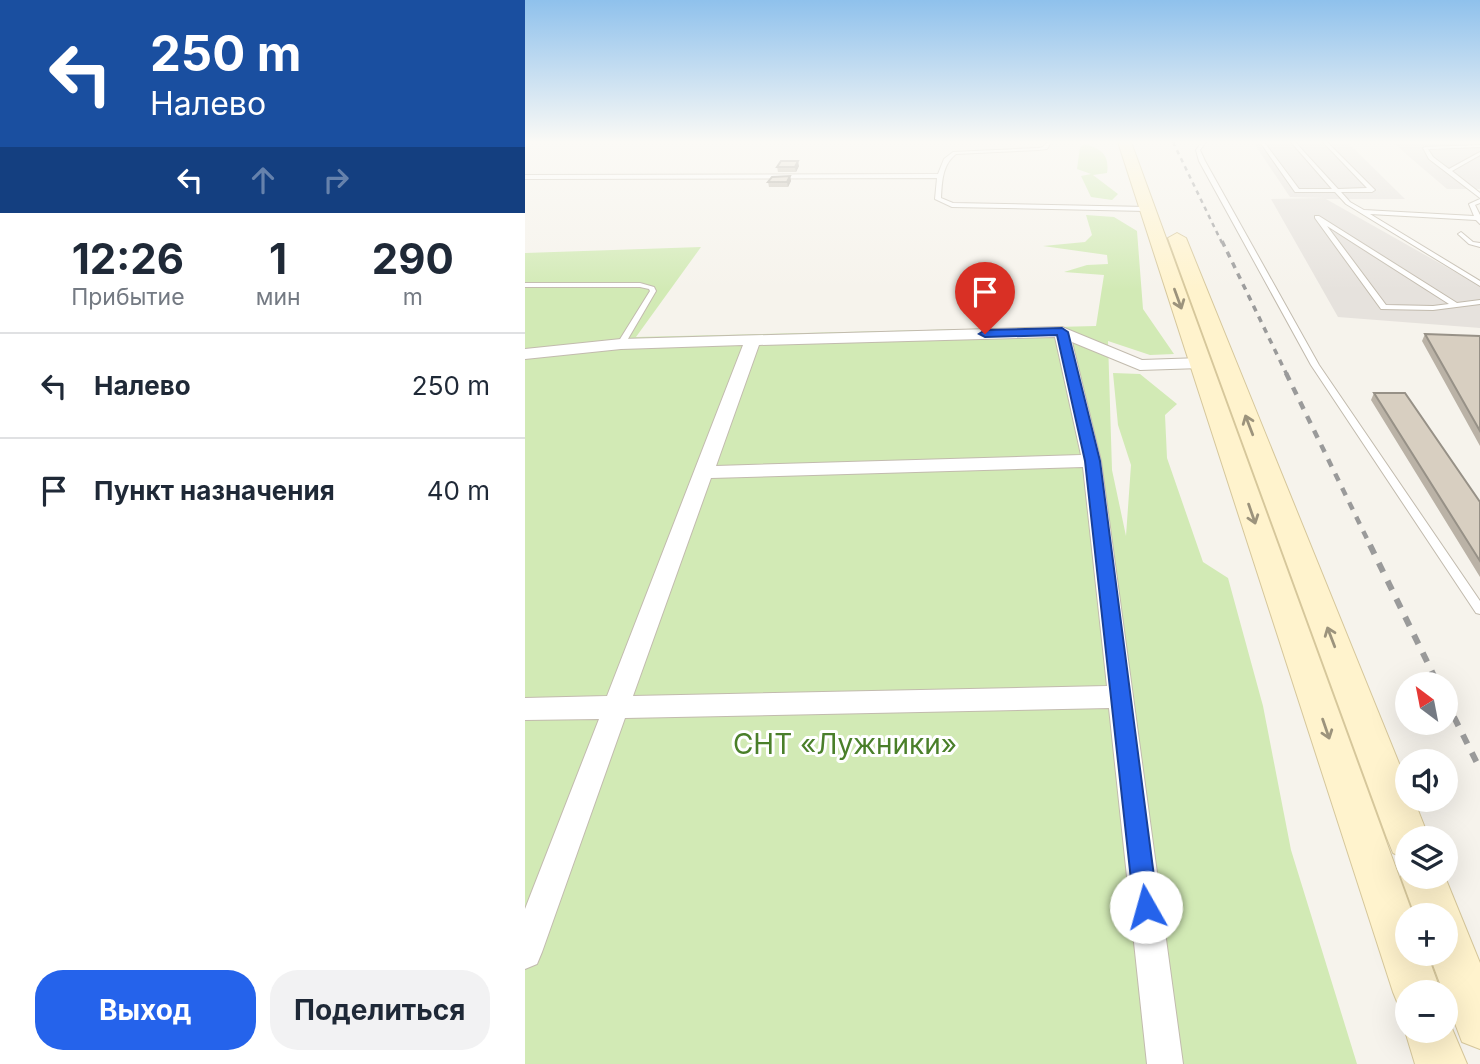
<!DOCTYPE html>
<html lang="ru">
<meta charset="utf-8">
<style>
body{margin:0;font-family:Inter,sans-serif;background:#f2f2f3;color:#1f2937;height:100vh;display:flex;flex-direction:column;font-size:26px;white-space:nowrap}
*{box-sizing:border-box;margin:0}
p{font-size:23px;color:#747a83}
.icon{flex:none;width:38px;height:38px;fill:none;stroke:currentColor;stroke-width:2;stroke-linecap:round;stroke-linejoin:round}
.map{position:relative;flex:1;overflow:hidden}
.sheet{display:flex;flex-direction:column;background:#fff;width:525px}
.sheet>*{flex:none}
.guide{background:#1a4fa0;color:#fff;overflow:hidden}
.needle{width:46px;rotate:328deg}
.tools{position:absolute;left:870px;top:672px;display:grid;gap:14px}
.tools a{display:grid;place-items:center;width:63px;height:63px;border-radius:50%;background:#fff;box-shadow:0 7px 28px #0002;font-size:35px}
.pin{position:absolute;display:grid;place-items:center;width:60px;height:60px;color:#fff;margin:-72px -30px;border-radius:50% 50% 50% 0;rotate:-45deg;box-shadow:0 0 7px #0007}
.pin .icon{rotate:45deg}
.me{position:absolute;width:77px;margin:-38px;rotate:353deg;stroke-linejoin:round;filter:drop-shadow(0 0 5px #0008)}
.turn{display:flex;align-items:center;gap:24px;height:147px;padding:0 35px;font-size:32px}
.turn .icon{width:91px;height:91px;stroke-width:2.5}
.turn b{display:block;font-size:49px;line-height:60px}
.lanes{display:flex;align-items:center;height:66px;padding:0 35px;background:#0003;justify-content:center;gap:35px;direction:ltr}
.lanes .off{opacity:.35}
.eta{display:flex;justify-content:space-evenly;align-items:center;height:119px;text-align:center}
.eta b{font-size:42px;font-weight:700;line-height:49px}
.cta{display:flex;gap:14px;margin-top:auto;padding:14px 35px}
.cta a{flex:1;height:80px;border-radius:28px;background:#2563eb;color:#fff;font-size:28px;font-weight:700;line-height:80px;text-align:center}
.cta a+a{background:#f2f2f3;color:#1f2937}
ul{padding:0;list-style:none}
li{display:flex;align-items:center;gap:21px;height:105px;padding:0 35px;border-top:2px solid #e0e1e3}
li div{flex:1}
li b{display:block;font-size:26px}
li em{font-style:normal}
main{display:flex;flex:1;min-height:0}
.map>svg:first-child{display:block}
.industrial{fill:#e6e2dd}
.green{fill:#d2eab5}
.lines{fill:none;stroke-linecap:round;stroke-linejoin:round}
.service-casing{stroke:#c2bbae;stroke-width:2}
.minor-casing{stroke:#c2bbae;stroke-width:2}
.secondary-casing{stroke:#d6c79b;stroke-width:2}
.service{fill:#fff;fill-rule:evenodd}
.minor{fill:#fff;fill-rule:evenodd}
.secondary{fill:#fff3cd;fill-rule:evenodd}
.rail-far3{stroke:#9a9a9a;stroke-width:2.5;stroke-dasharray:4.5 4.5;stroke-linecap:butt}
.rail-far2{stroke:#9a9a9a;stroke-width:3.5;stroke-dasharray:6 6;stroke-linecap:butt}
.rail-far1{stroke:#9a9a9a;stroke-width:4.5;stroke-dasharray:8 8;stroke-linecap:butt}
.rail{stroke:#9a9a9a;stroke-width:6;stroke-dasharray:10 10;stroke-linecap:butt}
.wall{fill:#bab2a6}
.shaded-wall{fill:#979187}
.building{fill:#d8cfc1;stroke:#979187;stroke-width:2}
.oneway{stroke:#9c937c}
.route{fill:#2563eb;stroke:#184099;stroke-width:2}
.labels{text-anchor:middle;dominant-baseline:central;stroke-width:6;stroke-linejoin:round;paint-order:stroke}
.near-park-label{font-size:28px;fill:#4a7f2a;stroke:#fff}
</style>
<main>
<section class="sheet">
<div class="guide">
<div class="turn"><svg class="icon" aria-label="left" viewBox="0 0 24 24"><path d="M17 20v-9H6M10 6l-5 5 5 5"/></svg><div><b>250 m</b>Налево</div></div>
<div class="lanes"><svg class="icon" aria-label="left" viewBox="0 0 24 24"><path d="M17 20v-9H6M10 6l-5 5 5 5"/></svg><svg class="icon off" aria-label="ahead" viewBox="0 0 24 24"><path d="M12 20V5M6 11l6-6 6 6"/></svg><svg class="icon off" aria-label="right" viewBox="0 0 24 24"><path d="M7 20v-9h11M14 6l5 5-5 5"/></svg></div>
</div>
<div class="eta">
<div><b>12:26</b><p>Прибытие</p></div>
<div><b>1</b><p>мин</p></div>
<div><b>290</b><p>m</p></div>
</div>
<ul>
<li><svg class="icon" aria-label="left" viewBox="0 0 24 24"><path d="M17 20v-9H6M10 6l-5 5 5 5"/></svg><div><b>Налево</b></div><em>250 m</em></li>
<li><svg class="icon" aria-label="arrive" viewBox="0 0 24 24"><path d="M6 21V4h12l-3 4 3 4H6"/></svg><div><b>Пункт назначения</b></div><em>40 m</em></li>
</ul>
<div class="cta"><a>Выход</a><a>Поделиться</a></div>
</section>
<div class="map">
<svg width="955" height="1064" viewBox="0 0 955 1064">
<rect width="100%" height="100%" fill="#f6f3ec"/>
<path class="industrial" d="M 728,142 L 822,142 L 880,199 L 801,199 L 955,286 L 955,328 L 813,317 L 746,199 L 801,198 L 765,197 Z
M 867,142 L 955,142 L 955,189 L 922,189 Z"/>
<path class="green" d="M 559,144 C 575,148 585,154 582,173 L 568,175 L 593,194 L 587,200 L 566,197 L 556,176 L 566,174 L 552,169 L 555,147 Z
M 561,215 L 589,217 L 612,231 L 618,309 L 649,354 L 625,355 L 583,341 L 587,470 L 601,536 L 606,465 L 593,425 L 588,373 L 615,374 L 652,404 L 640,415 L 642,458 L 678,562 L 703,578 L 738,706 L 766,850 L 832,1064 L 0,1064 L 0,253 L 176,247 L 111,337 L 571,326 L 579,275 L 539,272 L 562,265 L 583,264 L 582,255 L 518,246 L 560,242 L 567,235 Z"/>
<g class="lines">
<defs>
<path id="service" d="M 522,142 L 526,142 L 522,149 L 513,150 L 431,154 C 417,165 417,182 416,198 L 428,203 L 622,207 L 625,209 L 622,211 L 427,207 L 410,199 L 412,178 L 0,179 L 0,175 L 413,174 L 419,159 L 428,152 L 513,148 L 518,147 Z
M 677,142 L 681,142 L 675,150 L 680,161 L 794,365 L 955,601 L 955,614 L 951,613 L 786,365 L 674,161 L 671,150 Z
M 735,142 L 739,142 L 774,189 L 807,189 L 766,142 L 770,142 L 813,189 L 842,188 L 798,142 L 802,142 L 850,190 L 847,192 L 816,192 L 825,202 L 839,210 L 949,216 L 944,204 L 955,199 L 955,203 L 950,205 L 955,215 L 955,224 L 951,220 L 845,214 L 955,281 L 955,286 L 821,204 L 810,192 L 770,192 Z
M 955,145 L 955,147 L 903,149 L 908,157 L 924,169 L 955,152 L 955,155 L 927,171 L 955,193 L 955,198 L 904,159 L 898,148 L 900,147 Z
M 790,216 L 794,216 L 932,303 L 955,300 L 955,304 L 908,310 L 856,309 L 790,218 ZM 802,226 L 924,304 L 908,306 L 861,305 Z
M 936,232 L 948,242 L 955,243 L 955,247 L 944,244 L 933,234 Z
M 0,283 L 115,283 L 129,287 L 131,291 L 100,344 L 96,346 L 92,344 L 125,291 L 124,289 L 115,287 L 0,287 Z"/>
<path id="minor" d="M 537,327 L 617,360 L 676,358 L 684,363 L 676,368 L 615,370 L 547,342 L 576,461 L 658,1064 L 622,1064 L 584,708 L 100,718 L 17,952 L 12,964 L 0,969 L 0,909 L 74,719 L 0,720 L 0,698 L 82,696 L 218,345 L 96,349 L 0,359 L 0,349 L 96,339 ZM 530,337 L 556,455 L 191,466 L 234,345 ZM 558,467 L 582,686 L 108,696 L 186,478 Z"/>
<path id="secondary" d="M 593,142 L 606,142 L 888,915 L 882,915 L 882,954 L 902,954 L 916,992 L 882,992 L 882,1012 L 875,1009 L 868,992 Z
M 652,233 L 661,238 L 882,783 L 882,800 L 889,800 L 904,838 L 882,838 L 882,859 L 868,853 L 862,838 L 643,238 Z
M 882,862 L 882,877 L 920,877 L 955,963 L 955,1049 L 937,1042 L 904,954 L 920,954 L 920,915 L 890,915 L 876,877 Z
M 920,1012 L 942,1064 L 890,1064 L 880,1031 L 882,1026 L 882,1031 L 920,1031 Z"/>
</defs>
<use href="#service" class="service-casing"/>
<use href="#minor" class="minor-casing"/>
<use href="#secondary" class="secondary-casing"/>
<use href="#service" class="service"/>
<use href="#minor" class="minor"/>
<use href="#secondary" class="secondary"/>
<path class="rail-far3" d="M 648,142 L 697,243"/>
<path class="rail-far2" d="M 697,241 L 762,375"/>
<path class="rail-far1" d="M 761,373 L 846,547"/>
<path class="rail" d="M 845,545 L 913,684
M 920,699 L 955,769"/>
</g>
<path class="wall" d="M 274,166 L 271,172 L 253,172 L 252,167 Z
M 265,176 L 266,181 L 263,187 L 244,187 L 243,182 Z
M 900,334 L 955,336 L 955,446 L 897,341 Z
M 849,393 L 955,502 L 955,577 L 846,400 Z"/>
<path class="shaded-wall" d="M 273,161 L 274,166 L 271,172 L 270,167 Z
M 265,176 L 266,181 L 263,187 L 262,182 Z"/>
<path class="building" d="M 256,161 L 273,161 L 270,167 L 252,167 Z
M 265,176 L 262,182 L 243,182 L 247,177 Z
M 900,334 L 955,336 L 955,431 Z
M 849,393 L 880,393 L 955,502 L 955,561 Z"/>
<defs><path id="oneway-shaft" d="M-6 0H5M1.5-3L5.5 0L1.5 3" fill="none" stroke-width="1.6" stroke-linecap="round" stroke-linejoin="round" transform="scale(1.75)"/></defs>
<g class="oneway">
<use href="#oneway-shaft" transform="translate(653 299) rotate(70)"/>
<use href="#oneway-shaft" transform="translate(724 425) rotate(-111)"/>
<use href="#oneway-shaft" transform="translate(727 514) rotate(71)"/>
<use href="#oneway-shaft" transform="translate(806 637) rotate(-111)"/>
<use href="#oneway-shaft" transform="translate(801 729) rotate(71)"/>
</g>
<linearGradient id="sky" x2="0" y2="1"><stop stop-color="#8fc1ec"/><stop offset="0.49" stop-color="#fbfaf6"/><stop offset="1" stop-color="#fbfaf6" stop-opacity="0"/></linearGradient>
<rect width="955" height="290" fill="url(#sky)"/>
<path class="route" d="M 537,328 L 543,332 L 575,461 L 633,907 L 629,915 L 621,919 L 612,915 L 609,907 L 560,461 L 532,335 L 460,337 L 454,334 L 460,330 Z"/>
<g class="labels">
<g class="near-park-label">
<text x="320" y="744">СНТ «Лужники»</text>
</g>
</g>
</svg>
<div class="tools">
<a><svg class="needle" viewBox="-14 -14 28 28"><path d="M0-13l5 13h-10z" fill="#e53935"/><path d="M0 13l5-13h-10z" fill="#747a83"/></svg></a>
<a><svg class="icon" aria-label="sound" viewBox="0 0 24 24"><path d="M4 9h4l5-4v14l-5-4H4zM17 9q2 3 0 6"/></svg></a>
<a><svg class="icon" aria-label="layers" viewBox="0 0 24 24"><path d="M12 4l9 5-9 5-9-5zM3 14l9 5 9-5"/></svg></a>
<a>+</a>
<a>−</a>
</div>
<div class="pin" style="left:460px;top:334px;background:#d93025"><svg class="icon" aria-label="arrive" viewBox="0 0 24 24"><path d="M6 21V4h12l-3 4 3 4H6"/></svg></div>
<svg class="me" style="left:621px;top:907px" viewBox="-20 -20 40 40"><circle r="19" fill="#fff"/><path d="M0-13L10 11 0 6-10 11z" fill="#2563eb"/></svg>
</div>
</main>
